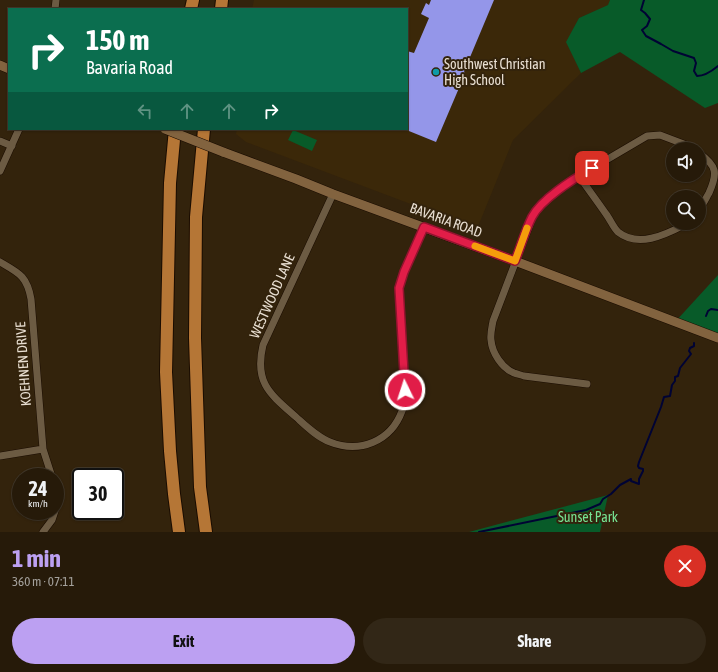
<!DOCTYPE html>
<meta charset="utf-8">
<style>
body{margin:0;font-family:"Asap Condensed",sans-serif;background:#322717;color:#f1f3f6;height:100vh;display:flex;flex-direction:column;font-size:15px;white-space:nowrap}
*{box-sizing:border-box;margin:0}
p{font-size:13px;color:#a4a19c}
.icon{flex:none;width:22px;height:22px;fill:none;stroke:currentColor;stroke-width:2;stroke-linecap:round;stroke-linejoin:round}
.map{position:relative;height:532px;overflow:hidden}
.details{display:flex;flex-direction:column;background:#261a09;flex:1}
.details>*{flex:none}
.top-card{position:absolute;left:8px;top:8px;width:400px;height:122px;border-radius:0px;box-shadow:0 1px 3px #0004,0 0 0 1px #42382a;background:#0b6e4f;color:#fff;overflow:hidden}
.tools{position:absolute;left:666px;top:142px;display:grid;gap:8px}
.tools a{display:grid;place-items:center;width:40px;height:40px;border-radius:50%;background:#261a09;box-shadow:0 1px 3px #0004,0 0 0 1px #42382a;font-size:20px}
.speed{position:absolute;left:12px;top:468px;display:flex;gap:8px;font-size:20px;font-weight:700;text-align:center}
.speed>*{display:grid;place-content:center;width:52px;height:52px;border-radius:50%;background:#261a09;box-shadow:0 1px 3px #0004,0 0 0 1px #42382a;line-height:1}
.speed small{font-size:10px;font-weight:400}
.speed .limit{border:2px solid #111;border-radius:6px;background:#fff;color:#111}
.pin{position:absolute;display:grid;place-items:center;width:34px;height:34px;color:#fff;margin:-17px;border-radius:8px;box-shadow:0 2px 6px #0006}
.me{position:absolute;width:44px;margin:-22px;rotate:356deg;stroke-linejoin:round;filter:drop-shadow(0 0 3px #0008)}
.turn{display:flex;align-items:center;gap:14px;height:84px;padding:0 12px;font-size:18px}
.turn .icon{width:52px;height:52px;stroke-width:2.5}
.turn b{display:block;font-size:28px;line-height:34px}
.lanes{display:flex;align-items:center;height:38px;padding:0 12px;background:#0003;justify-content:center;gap:20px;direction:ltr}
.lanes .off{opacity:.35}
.round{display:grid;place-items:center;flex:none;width:42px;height:42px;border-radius:21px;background:#322717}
.headline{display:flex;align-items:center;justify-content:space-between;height:68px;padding:0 12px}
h1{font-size:24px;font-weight:700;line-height:30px;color:#bca0f2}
.action{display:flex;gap:8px;margin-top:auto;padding:8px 12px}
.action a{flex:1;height:46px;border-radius:24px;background:#bca0f2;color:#111;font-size:16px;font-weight:700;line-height:46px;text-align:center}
.action a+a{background:#322717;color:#f1f3f6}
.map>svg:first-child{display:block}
.built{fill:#3b2809}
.green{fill:#085b29}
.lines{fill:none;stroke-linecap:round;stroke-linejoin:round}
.stream{stroke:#000334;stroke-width:2}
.building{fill:#9496e9}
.street-casing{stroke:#1a0c00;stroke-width:8}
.secondary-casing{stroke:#1a0c00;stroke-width:10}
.highway-casing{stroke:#1a0c00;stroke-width:14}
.street{stroke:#6c5b43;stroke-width:7}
.secondary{stroke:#82633f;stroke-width:9}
.highway{stroke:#b57636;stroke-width:12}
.secondary-bridge-casing{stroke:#1a0c00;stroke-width:10;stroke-linecap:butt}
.secondary-bridge{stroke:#82633f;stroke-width:9}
.route-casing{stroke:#92132f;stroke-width:10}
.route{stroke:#e11d48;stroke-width:7}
.slow{stroke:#f59e0b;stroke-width:7}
.culture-dot{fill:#0f9aa8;stroke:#33230c;stroke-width:1.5}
.labels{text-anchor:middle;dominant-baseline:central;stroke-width:4;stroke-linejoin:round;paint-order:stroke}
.poi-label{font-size:14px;fill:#e9dfd2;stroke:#33230c;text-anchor:start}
.street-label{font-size:14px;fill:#e9dfd2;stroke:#33230c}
.park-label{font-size:14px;fill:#77e393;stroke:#33230c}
</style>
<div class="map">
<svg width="718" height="532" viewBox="0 0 718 532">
<rect width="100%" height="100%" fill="#33230c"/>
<path class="built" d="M 254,0 L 610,0 L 609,5 L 579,18 L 567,42 L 581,73 L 513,140 L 477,229 L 246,142 L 236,134 L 237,129 L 407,129 L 407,9 L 252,9 Z"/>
<path class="green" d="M 610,0 L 718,0 L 718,103 L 705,108 L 620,52 L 581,73 L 566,42 L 579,18 L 608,5 Z
M 293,130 L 317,140 L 312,151 L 288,140 Z
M 718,275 L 718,338 L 675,322 Z
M 608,495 L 600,532 L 469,532 Z"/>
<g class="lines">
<path class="stream" d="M 644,0 L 641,10 L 645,13 L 650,19 L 647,26 L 642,30 L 646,36 L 661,44 L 673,51 L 694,58 L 696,63 L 694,71 L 697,76 C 705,76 712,71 718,66
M 706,316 L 708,311 L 711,309 L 718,310
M 479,532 L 586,510 L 600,504 L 603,499 L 611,494 L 620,485 L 631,479 L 631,481 L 639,484 L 639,479 L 643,471 L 643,469 L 639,468 L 638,466 L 639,462 L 661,407 L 664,397 L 670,396 L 672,385 L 675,381 L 675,377 L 678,376 L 680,368 L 691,354 L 689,351 L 690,348 L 694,346 L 694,343"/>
</g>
<path class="building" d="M 431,0 L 494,0 L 468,62 L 464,72 L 465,73 L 459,88 L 436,142 L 404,129 L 407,129 L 407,51 L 414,53 L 429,18 L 421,14 L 426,3 L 429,5 Z"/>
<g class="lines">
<defs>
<path id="street" d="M 55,9 L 56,0
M 0,141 L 12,146
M 699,153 C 717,166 718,173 709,193 C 706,198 703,205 699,209
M 0,171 L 19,129
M 579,176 L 546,199 L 533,216 L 493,321 C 492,327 490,334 491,340 C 492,353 502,368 514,373 C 517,374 521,375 524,376 L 587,384
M 333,194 L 263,345 C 254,383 270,394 296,417 C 306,426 317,437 330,442 C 360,454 391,441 402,411 C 405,404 405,397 405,390 L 399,288 L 404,272 L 424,227
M 686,223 L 684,225 C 665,235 638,248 618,232 C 613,227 610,219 606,214 C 597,201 588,189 579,176 L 647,136 L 660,135 L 689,146 L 693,149
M 0,262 C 19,273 27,276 31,299 L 43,449 L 52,477
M 0,456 L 43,449
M 55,484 L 57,500 L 55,511
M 43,532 L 52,520 L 55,511"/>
<path id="secondary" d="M 0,65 L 9,69
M 223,152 L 296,179 L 333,194 L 515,261 L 718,338"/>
<path id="highway" d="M 191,9 L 193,0
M 221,9 L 222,0
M 175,129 L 170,183 L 166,372 L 170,451 L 174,494 L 179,532
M 204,129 L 196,217 L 195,338 L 200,487 L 206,532"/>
</defs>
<use href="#street" class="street-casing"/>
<use href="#secondary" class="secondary-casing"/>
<use href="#highway" class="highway-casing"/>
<use href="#street" class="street"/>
<use href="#secondary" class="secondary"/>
<use href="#highway" class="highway"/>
<defs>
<path id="secondary-bridge" d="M 165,129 L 223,152"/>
</defs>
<use href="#secondary-bridge" class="secondary-bridge-casing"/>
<use href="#secondary-bridge" class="secondary-bridge"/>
</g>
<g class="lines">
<defs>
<path id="route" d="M 405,390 L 399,288 L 404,272 L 424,227 L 515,261 C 521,246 525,231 532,217 C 542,198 574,179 592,168"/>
</defs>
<use href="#route" class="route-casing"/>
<use href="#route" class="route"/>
<path class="slow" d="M 475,246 L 515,261 L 527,228"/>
</g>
<circle class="culture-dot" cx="436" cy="72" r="4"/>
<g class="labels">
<g class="poi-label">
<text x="444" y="64">Southwest Christian<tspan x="444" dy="16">High School</tspan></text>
</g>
<g class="street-label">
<text transform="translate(446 220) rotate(20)">BAVARIA ROAD</text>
<text transform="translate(272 296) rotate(-66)">WESTWOOD LANE</text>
<text transform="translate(23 364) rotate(-94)">KOEHNEN DRIVE</text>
</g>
<g class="park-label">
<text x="588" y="517">Sunset Park</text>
</g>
</g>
</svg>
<div class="tools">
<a><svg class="icon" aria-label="sound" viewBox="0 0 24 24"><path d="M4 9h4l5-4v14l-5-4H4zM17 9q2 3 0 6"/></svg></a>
<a><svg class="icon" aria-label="search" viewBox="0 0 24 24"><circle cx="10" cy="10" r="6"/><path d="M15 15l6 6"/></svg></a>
</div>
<div class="speed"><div>24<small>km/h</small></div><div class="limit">30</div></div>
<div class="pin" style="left:592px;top:168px;background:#d93025"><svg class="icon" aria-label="arrive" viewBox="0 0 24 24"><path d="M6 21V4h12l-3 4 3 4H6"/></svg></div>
<svg class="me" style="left:405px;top:390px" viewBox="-20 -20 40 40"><circle r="17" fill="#e11d48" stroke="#fff" stroke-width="3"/><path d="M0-11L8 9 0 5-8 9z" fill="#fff"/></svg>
<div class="top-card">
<div class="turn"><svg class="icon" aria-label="right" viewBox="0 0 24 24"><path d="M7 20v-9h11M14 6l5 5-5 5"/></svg><div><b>150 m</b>Bavaria Road</div></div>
<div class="lanes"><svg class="icon off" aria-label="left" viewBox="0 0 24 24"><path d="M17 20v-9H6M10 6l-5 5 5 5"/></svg><svg class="icon off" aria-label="ahead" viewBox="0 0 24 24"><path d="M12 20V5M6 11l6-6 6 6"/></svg><svg class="icon off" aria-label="ahead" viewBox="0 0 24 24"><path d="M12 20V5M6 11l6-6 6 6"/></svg><svg class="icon" aria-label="right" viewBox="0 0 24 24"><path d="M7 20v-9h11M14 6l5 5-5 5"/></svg></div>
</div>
</div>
<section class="details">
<div class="headline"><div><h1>1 min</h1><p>360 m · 07:11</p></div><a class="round" style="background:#d93025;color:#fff"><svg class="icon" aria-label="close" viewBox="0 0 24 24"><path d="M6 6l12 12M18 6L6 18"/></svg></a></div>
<div class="action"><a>Exit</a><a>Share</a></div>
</section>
